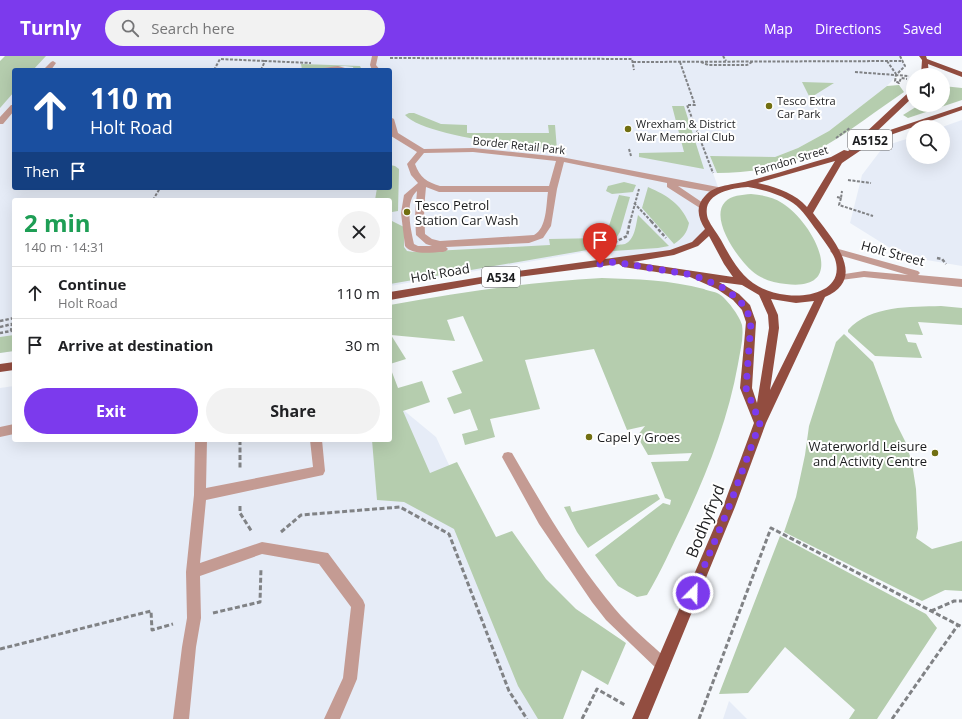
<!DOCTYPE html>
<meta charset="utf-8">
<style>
body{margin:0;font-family:"Open Sans",sans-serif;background:#f2f2f2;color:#202124;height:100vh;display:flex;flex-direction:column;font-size:15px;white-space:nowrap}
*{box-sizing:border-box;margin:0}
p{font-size:13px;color:#757577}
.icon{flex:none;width:22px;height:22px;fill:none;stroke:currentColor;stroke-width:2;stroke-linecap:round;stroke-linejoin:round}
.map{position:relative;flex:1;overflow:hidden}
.side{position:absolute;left:12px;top:142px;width:380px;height:244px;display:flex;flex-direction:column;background:#fff;border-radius:4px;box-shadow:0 4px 16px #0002}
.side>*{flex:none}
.guide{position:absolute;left:12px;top:12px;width:380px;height:122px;border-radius:4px;box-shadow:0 4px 16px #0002;background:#1a4fa0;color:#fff;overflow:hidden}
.controls{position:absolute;left:906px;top:12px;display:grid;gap:8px}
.controls a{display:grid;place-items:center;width:44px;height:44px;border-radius:50%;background:#fff;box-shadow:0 4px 16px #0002;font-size:20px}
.pin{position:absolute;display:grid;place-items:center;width:34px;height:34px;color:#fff;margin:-41px -17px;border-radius:50% 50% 50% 0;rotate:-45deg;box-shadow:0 0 4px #0007}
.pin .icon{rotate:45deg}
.me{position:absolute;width:44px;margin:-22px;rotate:23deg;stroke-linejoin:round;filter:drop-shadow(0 0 3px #0008)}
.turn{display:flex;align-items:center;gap:14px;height:84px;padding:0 12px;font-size:18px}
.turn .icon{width:52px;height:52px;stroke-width:2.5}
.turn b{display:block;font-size:28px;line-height:34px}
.then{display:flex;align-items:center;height:38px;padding:0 12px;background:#0003;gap:8px;font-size:15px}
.round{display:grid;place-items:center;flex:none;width:42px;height:42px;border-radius:21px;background:#f2f2f2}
.summary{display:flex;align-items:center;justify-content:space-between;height:68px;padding:0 12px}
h1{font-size:24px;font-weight:700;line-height:30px;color:#1e9e55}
.primary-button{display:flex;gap:8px;margin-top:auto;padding:8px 12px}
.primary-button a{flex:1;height:46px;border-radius:24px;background:#7c3aed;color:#fff;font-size:16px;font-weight:700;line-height:46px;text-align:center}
.primary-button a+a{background:#f2f2f2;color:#202124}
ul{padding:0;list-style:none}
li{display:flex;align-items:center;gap:12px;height:52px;padding:0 12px;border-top:1px solid #e0e0e0}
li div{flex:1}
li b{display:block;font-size:15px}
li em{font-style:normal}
header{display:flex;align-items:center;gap:24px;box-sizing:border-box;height:56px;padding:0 20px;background:#7c3aed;color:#fff}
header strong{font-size:19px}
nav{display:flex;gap:22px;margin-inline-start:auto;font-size:14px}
.search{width:280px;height:36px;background:#f2f2f2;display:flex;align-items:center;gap:10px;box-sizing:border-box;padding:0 14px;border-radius:22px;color:#757577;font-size:15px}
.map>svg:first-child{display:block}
.built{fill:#e6ecf7}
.green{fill:#b5cdae}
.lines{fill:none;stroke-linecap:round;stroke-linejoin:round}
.path-far2{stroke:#808285;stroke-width:2;stroke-dasharray:3 1.5;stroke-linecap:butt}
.path-far1{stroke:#808285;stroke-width:2.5;stroke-dasharray:3.5 2;stroke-linecap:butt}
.path{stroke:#808285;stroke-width:3;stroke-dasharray:5 2.5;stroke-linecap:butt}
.service{fill:#c49b93;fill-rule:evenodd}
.minor{fill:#c49b93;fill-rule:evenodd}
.primary{fill:#924d40;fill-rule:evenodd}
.route{stroke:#7c3aed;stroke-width:7;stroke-dasharray:0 12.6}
.poi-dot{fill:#716f11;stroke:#fff;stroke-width:1.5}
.labels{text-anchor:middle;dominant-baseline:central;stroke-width:4;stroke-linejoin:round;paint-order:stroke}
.far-poi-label{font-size:11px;fill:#1c1d1f;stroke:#fff;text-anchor:start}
.far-street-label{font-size:11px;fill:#1c1d1f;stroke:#fff}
.shield{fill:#fff;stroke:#606162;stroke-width:1}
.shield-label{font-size:12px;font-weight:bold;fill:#1c1d1f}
.poi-label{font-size:13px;fill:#1c1d1f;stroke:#fff;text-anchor:start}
.street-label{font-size:13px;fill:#1c1d1f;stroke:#fff}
.near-street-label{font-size:16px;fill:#1c1d1f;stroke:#fff}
</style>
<header>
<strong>Turnly</strong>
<div class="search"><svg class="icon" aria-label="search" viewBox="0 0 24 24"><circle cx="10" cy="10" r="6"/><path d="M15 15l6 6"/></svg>Search here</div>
<nav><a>Map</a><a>Directions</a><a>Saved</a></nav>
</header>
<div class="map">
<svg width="962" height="663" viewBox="0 0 962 663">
<rect width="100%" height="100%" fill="#f5f8fc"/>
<path class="built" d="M 40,0 L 901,0 L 905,11 L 887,30 L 847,61 L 829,75 L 798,92 L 775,101 L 710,100 L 717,117 L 713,117 L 718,131 L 700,150 L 708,173 L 694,186 L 671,194 L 613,204 L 608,192 L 390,230 L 390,144 L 14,144 L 14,295 L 0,297 L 0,34 L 14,22 L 14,132 L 390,132 L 390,14 L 24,14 Z
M 962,64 L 962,210 L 903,200 L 850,167 L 862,119 L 884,90 L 913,81 L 913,101 L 943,101 L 942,71 Z
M 14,330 L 14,384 L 390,384 L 390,343 L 436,381 L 556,639 L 546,663 L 0,663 L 0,332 Z
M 729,645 L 747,663 L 723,663 Z"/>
<path class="green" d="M 5,0 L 46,0 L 33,14 L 14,14 L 14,36 L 0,52 L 0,5 Z
M 301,8 L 360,10 L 362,14 L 354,14 L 353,11 L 345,10 L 302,14 Z
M 802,26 L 834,27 L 810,42 Z
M 899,29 L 904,36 C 877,54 851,75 823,91 C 792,110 753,117 717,117 L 710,100 L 775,101 L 798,92 L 829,75 L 887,30 Z
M 943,30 L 962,32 L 962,44 L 908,62 L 903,59 L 919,49 L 943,49 Z
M 672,50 L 684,50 L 704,113 L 639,101 L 639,97 L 684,96 Z
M 409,57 L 414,57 L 441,68 L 467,69 L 467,77 L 549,77 L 548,69 L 555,69 L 557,94 C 527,91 423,80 405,59 Z
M 390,109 L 395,110 L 399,113 L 398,155 L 392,156 L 392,165 L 404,171 L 404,191 L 407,195 L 414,196 L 550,189 L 549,183 L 602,182 L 606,179 L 619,139 L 630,141 L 620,176 L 616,182 L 605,186 L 599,192 L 390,228 L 390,144 L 375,144 L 377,132 L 390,132 Z
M 624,126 L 636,129 L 633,136 L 612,138 L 606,135 L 608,130 Z
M 648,131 C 668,140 680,147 689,167 C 687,177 683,182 674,188 L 642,152 Z
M 751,138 C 762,139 773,141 782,147 C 812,165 851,236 786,228 C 774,227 761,223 752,215 C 739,204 709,163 725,146 C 731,139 742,139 751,138 Z
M 638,159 L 669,190 L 658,192 L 613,195 L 613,191 C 617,188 621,189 625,188 C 635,184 636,168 638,159 Z
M 602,222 C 636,223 670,224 704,233 C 708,235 714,235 719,238 C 726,242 740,260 742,269 C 744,282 740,295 738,308 C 728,364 707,417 683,468 C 671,492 661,516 647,539 L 637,541 L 618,530 L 595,499 L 663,447 L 670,449 L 671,444 L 665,442 L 651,406 L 688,405 L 692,397 L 648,399 L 637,380 L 645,370 L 627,374 L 594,293 L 525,304 L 540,353 L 490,363 L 495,381 L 465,389 L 462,378 L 478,374 L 470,353 L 454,358 L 447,342 L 462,337 L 452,315 L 483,305 L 463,260 L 447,264 L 455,285 L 391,279 L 406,303 L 390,308 L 390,249 C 460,236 530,226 602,222 Z
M 941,250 L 962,252 L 962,269 L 918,266 L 923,279 L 905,278 L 908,286 L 916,287 L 922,302 L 875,300 L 848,276 L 848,274 C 871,249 910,251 941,250 Z
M 844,278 L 873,306 L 895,365 L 906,387 L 912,407 L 916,433 L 918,473 L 916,482 L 932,493 L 962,485 L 962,535 L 945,534 L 922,545 L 784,476 L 796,441 L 805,399 L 809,370 L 836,286 Z
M 14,279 L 14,295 L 0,297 L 0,281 Z
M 390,311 L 398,332 L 422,325 L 430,346 L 403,355 L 430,417 L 457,406 L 496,481 L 512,475 L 546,523 L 576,553 L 626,587 L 608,629 L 582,614 L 563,663 L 538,663 L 518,630 L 454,473 L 404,446 L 377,444 L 372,384 L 390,384 Z
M 657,438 L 660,443 L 588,492 L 577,476 L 564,451 L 570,450 L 572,456 Z
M 780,480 L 926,558 L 937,572 L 877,663 L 849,663 L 855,654 L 785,591 L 748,637 L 719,638 Z"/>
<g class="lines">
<path class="path-far2" d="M 723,0 L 726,5
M 900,0 L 905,10 L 896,19 L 895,25 L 899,27 L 901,22 L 907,23
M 390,2 L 632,3 L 634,14
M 887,5 L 896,18
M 633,6 L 901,5
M 680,6 L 695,49 L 687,49 L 713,117
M 701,6 L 708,9 L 747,9 L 752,6
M 214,14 L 220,3 L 265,5
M 261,14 L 265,5 L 311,7
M 855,16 L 909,20
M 836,82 L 850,72
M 629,93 L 631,100
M 848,124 L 871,127
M 837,141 L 841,142 L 842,135
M 841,142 L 839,149 L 873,160
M 153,144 L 160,132
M 634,147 L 652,166
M 630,166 L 639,133"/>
<path class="path-far1" d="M 651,165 L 666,182
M 609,189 L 627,180 L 630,165
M 937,202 L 942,203 L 946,208
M 0,265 L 14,262
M 0,271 L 12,268 L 11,275 L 0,277"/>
<path class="path" d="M 240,384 L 240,413
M 240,450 L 240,457 L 252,476
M 281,476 L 301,459 L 400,451 L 449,478 L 509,635 L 527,663
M 931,555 L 954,545 L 962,545
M 213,557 L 260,546 L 261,512
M 0,593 L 151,555 L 152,574 L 173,568
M 582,663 L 597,633 L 625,649
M 699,663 L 771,472 L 962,571
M 892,663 L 958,569"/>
<path class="service" d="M 372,0 L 378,0 L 376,9 L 380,14 L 372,14 L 370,9 Z
M 53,5 L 56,7 L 51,14 L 43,14 L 51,6 Z
M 338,10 L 352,14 L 319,14 L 323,12 Z
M 11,49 L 14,49 L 14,55 L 3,68 L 0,68 L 0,61 Z
M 390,61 L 394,63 L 398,77 L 424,93 L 473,92 L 561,101 L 718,131 L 722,134 L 718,137 L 678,130 L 706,149 L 707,151 L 706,153 L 703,154 L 667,131 L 667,127 L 564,106 L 557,133 L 551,170 L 543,182 L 529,187 L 446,191 L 448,193 L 446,195 L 443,196 C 432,196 413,200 405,190 L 401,157 L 404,139 L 418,127 L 411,119 L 407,108 L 417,96 L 391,80 ZM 473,96 L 556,105 L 549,130 L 440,130 C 427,126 420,122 415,108 L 424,97 ZM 426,131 L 439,136 L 548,136 C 546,149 547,172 534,179 L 440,185 L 432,183 L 425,178 L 424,153 ZM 417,135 L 415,160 L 416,179 L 426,188 L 432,190 L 418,190 L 414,188 C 411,174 404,146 417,135 Z
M 14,368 L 14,378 L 0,381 L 0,371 Z
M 195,384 L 207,384 L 206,432 L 313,411 L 310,384 L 322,384 L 325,415 L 323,419 L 206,444 L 200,507 L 262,486 L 328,497 L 363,544 L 365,549 L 357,623 L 340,663 L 324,663 L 343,622 L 351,551 L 319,508 L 262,498 L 200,520 L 201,562 L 196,591 L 189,663 L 173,663 L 182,591 L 187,562 L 186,516 L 194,439 Z
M 508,396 L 512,397 C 543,451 575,505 615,553 C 631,572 650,587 668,604 L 670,609 L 668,614 L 663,616 L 658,614 L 606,564 L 592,546 L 539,468 L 502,401 L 504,397 Z"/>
<path class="minor" d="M 835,192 L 918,215 L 920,217 L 918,219 L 962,223 L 962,231 L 864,221 L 841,224 L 838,223 L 836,221 L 838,219 L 864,215 L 908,219 L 832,197 L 830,195 L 832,193 Z"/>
<path class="primary" d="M 919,0 L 926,0 L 927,3 L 962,16 L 962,21 L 928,8 L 929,19 L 921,19 L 922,4 Z
M 910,35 L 913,35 L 913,41 L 872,80 L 962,50 L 962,54 L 876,84 L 842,107 L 813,157 C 830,180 870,222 825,241 L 766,367 L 735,451 L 648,663 L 632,663 L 723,451 L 754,367 L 740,332 L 746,266 L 742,254 L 733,244 L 717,233 L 690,221 L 623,211 L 619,208 L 518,221 L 390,244 L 390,236 L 518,215 L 670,194 L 692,186 L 705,173 C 698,162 695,150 705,140 C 715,128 734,129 748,125 C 776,118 803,109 831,101 L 844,94 L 848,95 L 864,84 L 861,82 L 862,80 ZM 835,105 L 807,151 C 795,137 776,131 758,127 ZM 748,131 C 764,134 780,138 793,147 C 803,154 810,166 817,175 C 823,184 831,193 835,203 C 845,234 809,242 787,239 C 750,235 737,214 721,184 C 717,177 711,170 708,163 C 700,138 730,132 748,131 ZM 709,180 L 724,208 L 733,221 L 633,206 L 674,199 L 698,190 ZM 719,226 L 742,229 L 759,239 L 768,259 L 769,272 L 757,347 L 752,332 L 756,266 L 750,249 L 739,238 ZM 771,243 L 796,247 L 814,245 L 770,334 L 779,272 L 778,259 Z
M 14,306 L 14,314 L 0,316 L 0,308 Z"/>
</g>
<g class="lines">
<path class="route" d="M 600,208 L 614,206 L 693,219 L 720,230 L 736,241 L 746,252 L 751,266 L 746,332 L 760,367 L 729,451 L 693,537"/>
</g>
<g class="poi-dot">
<circle cx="769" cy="50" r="4"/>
<circle cx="628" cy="73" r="4"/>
<circle cx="407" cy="156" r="4"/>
<circle cx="589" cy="381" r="4"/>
<circle cx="935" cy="397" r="4"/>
</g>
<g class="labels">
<g class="far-poi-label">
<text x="777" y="44">Tesco Extra<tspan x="777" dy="13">Car Park</tspan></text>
<text x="636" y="67">Wrexham &amp; District<tspan x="636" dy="13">War Memorial Club</tspan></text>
</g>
<g class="far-street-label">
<text transform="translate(519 89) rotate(6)">Border Retail Park</text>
<text transform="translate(791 104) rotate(-17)">Farndon Street</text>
</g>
<g class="shield">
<rect x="848" y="74" width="44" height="20" rx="3"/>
<rect x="482" y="211" width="38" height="20" rx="3"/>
</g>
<g class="shield-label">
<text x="870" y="84">A5152</text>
<text x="501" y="221">A534</text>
</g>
<g class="poi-label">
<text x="415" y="149">Tesco Petrol<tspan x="415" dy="15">Station Car Wash</tspan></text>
<text x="597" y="381">Capel y Groes</text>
<text x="927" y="390" text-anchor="end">Waterworld Leisure<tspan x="927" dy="15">and Activity Centre</tspan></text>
</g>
<g class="street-label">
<text transform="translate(893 197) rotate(15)">Holt Street</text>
<text transform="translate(440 217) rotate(-10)">Holt Road</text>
</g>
<g class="near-street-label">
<text transform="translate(705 465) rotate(-68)">Bodhyfryd</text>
</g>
</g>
</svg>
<div class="controls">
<a><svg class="icon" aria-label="sound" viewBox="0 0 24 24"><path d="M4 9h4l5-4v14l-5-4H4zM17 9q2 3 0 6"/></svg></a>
<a><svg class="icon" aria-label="search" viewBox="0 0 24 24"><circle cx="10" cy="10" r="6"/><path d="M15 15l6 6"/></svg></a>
</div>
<div class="pin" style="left:600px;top:208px;background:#d93025"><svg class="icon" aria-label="arrive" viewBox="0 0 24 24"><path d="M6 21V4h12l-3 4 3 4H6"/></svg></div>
<svg class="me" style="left:693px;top:537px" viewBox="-20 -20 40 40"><circle r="17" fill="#7c3aed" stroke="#fff" stroke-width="3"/><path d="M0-11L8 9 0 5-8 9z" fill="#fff"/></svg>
<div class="guide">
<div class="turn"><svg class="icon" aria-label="ahead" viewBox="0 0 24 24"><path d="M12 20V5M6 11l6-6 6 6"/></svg><div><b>110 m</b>Holt Road</div></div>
<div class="then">Then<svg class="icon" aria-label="arrive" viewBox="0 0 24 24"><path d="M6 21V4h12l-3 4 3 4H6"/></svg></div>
</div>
<section class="side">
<div class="summary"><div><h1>2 min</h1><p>140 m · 14:31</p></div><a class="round"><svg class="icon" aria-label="close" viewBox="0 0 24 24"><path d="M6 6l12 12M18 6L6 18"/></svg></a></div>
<ul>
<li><svg class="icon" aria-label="ahead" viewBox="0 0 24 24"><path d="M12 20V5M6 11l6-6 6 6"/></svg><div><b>Continue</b><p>Holt Road</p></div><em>110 m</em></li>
<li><svg class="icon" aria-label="arrive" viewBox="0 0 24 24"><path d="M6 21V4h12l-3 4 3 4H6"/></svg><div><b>Arrive at destination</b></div><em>30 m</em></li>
</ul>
<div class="primary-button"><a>Exit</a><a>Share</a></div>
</section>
</div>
